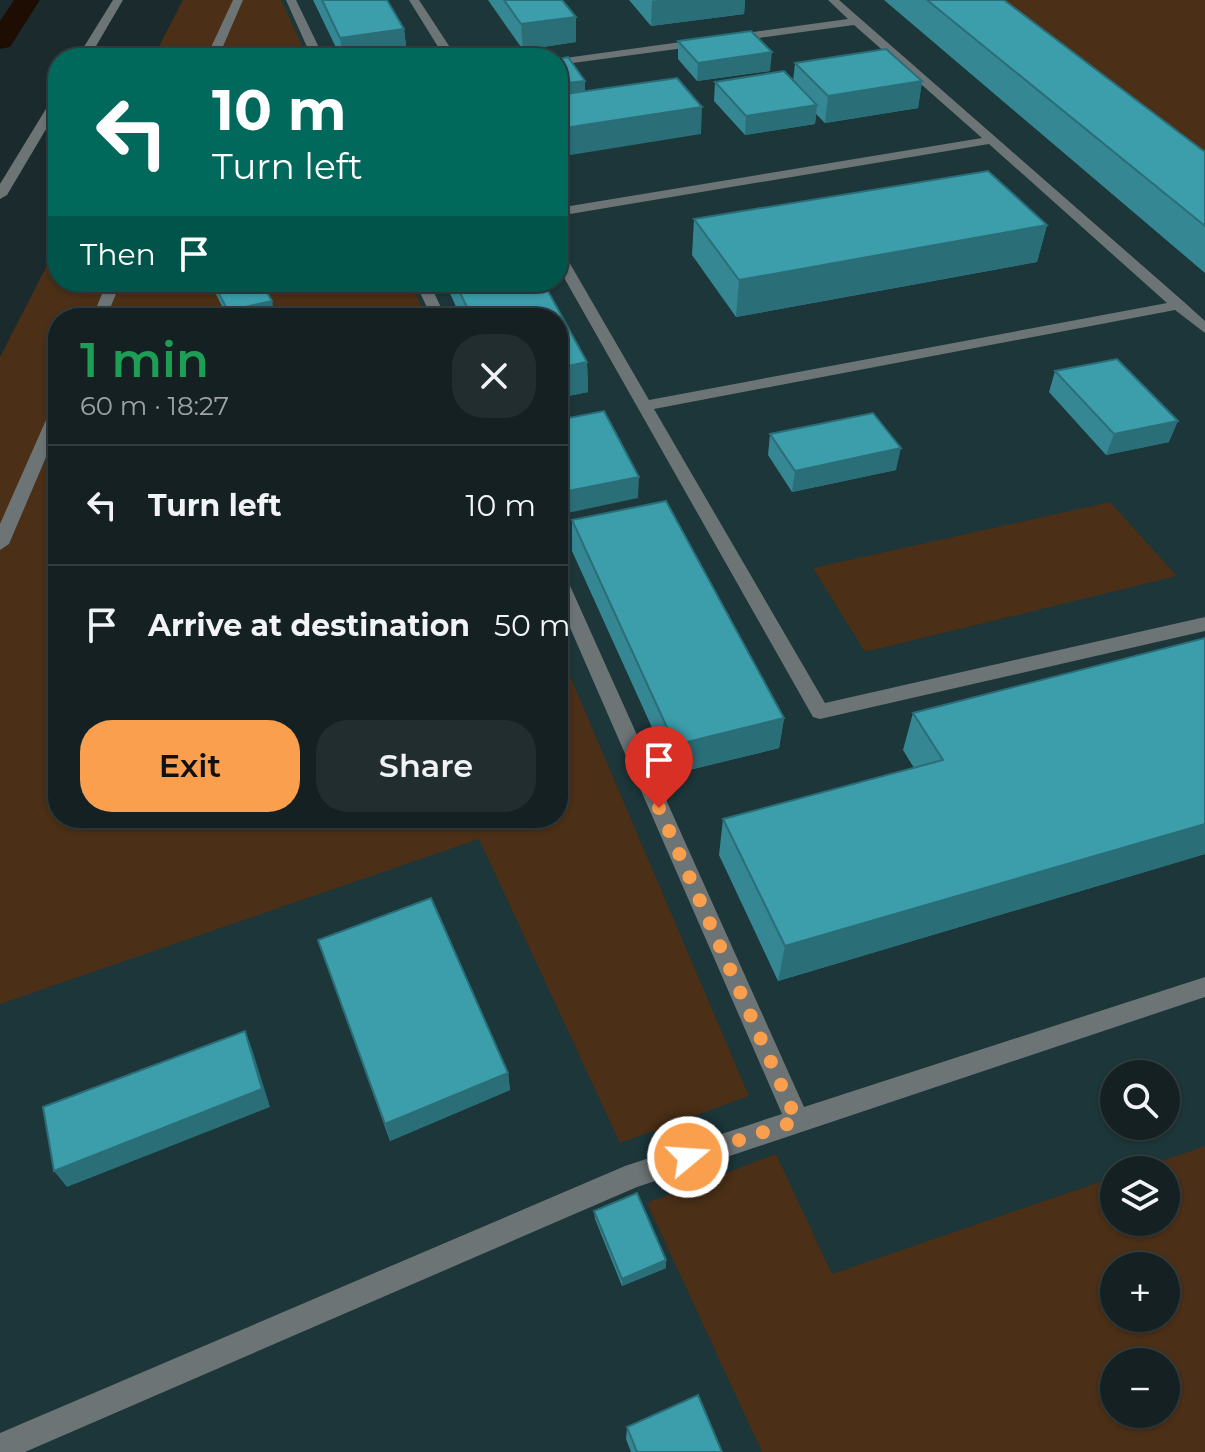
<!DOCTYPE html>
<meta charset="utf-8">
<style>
body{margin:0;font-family:Montserrat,sans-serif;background:#212d2f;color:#f1f3f6;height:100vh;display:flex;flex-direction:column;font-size:30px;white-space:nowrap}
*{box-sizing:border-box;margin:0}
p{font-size:26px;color:#9da3a5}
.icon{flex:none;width:44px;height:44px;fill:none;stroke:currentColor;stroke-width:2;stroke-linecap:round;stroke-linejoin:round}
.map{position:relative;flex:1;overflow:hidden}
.sheet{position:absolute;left:48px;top:308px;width:520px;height:520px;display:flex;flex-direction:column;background:#142022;border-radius:32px;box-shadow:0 2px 6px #0004,0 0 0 2px #333e40}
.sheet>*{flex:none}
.guide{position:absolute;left:48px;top:48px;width:520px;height:244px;border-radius:32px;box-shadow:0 2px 6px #0004,0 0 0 2px #333e40;background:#00695c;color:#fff;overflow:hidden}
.controls{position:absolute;left:1100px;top:1060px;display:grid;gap:16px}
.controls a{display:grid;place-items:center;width:80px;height:80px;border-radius:50%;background:#142022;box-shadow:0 2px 6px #0004,0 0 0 2px #333e40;font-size:40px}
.pin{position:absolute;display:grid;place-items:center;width:68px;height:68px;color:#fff;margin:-82px -34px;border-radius:50% 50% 50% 0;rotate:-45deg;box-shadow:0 0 8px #0007}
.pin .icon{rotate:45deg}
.me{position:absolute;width:88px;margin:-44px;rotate:72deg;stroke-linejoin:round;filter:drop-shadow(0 0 6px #0008)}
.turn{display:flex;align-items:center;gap:28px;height:168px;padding:0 32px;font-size:36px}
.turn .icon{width:104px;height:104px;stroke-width:2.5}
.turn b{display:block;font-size:56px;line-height:68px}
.then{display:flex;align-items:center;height:76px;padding:0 32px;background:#0003;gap:16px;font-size:30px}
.round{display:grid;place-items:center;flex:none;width:84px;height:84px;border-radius:32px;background:#212d2f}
.headline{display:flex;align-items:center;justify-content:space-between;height:136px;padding:0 32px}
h1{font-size:48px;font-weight:600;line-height:60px;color:#1e9e55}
.button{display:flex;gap:16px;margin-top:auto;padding:16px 32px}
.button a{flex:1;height:92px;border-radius:32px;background:#f99f4d;color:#111;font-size:32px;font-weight:600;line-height:92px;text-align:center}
.button a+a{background:#212d2f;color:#f1f3f6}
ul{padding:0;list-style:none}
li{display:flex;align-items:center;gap:24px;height:120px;padding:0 32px;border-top:2px solid #333e40}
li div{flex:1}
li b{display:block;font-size:30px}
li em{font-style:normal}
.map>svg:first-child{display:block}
.built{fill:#1c3639;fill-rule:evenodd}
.green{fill:#4b2f16;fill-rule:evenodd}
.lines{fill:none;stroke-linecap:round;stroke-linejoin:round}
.canal{fill:#1d0d02;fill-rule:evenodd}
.minor{fill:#6c7475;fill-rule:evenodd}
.wall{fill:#348793}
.shaded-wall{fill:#2a6e78}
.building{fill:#3c9dab;stroke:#2a6e78;stroke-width:2}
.route{stroke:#f99f4d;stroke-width:14;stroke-dasharray:0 25.2}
</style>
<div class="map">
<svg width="1205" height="1452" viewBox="0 0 1205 1452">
<rect width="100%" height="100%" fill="#1b2b2d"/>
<path class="built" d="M 183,0 L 1205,0 L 1205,1452 L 0,1452 L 0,357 L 58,282 L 558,282 L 558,58 L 153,58 ZM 58,318 L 558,318 L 558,818 L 58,818 ZM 1114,1074 L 1166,1074 L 1166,1126 L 1114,1126 ZM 1114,1170 L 1166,1170 L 1166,1222 L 1114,1222 ZM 1114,1266 L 1166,1266 L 1166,1318 L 1114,1318 ZM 1114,1362 L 1166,1362 L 1166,1414 L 1114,1414 Z"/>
<path class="green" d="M 183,0 L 281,0 L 308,58 L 153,58 Z
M 956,0 L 1205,0 L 1205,196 Z
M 58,244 L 58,282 L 410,282 L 427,318 L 58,318 L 58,818 L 558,818 L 558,648 L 749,1096 L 620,1143 L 479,839 L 0,1004 L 0,357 Z
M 1110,502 L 1177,576 L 865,652 L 813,568 Z
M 1205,1146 L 1205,1452 L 762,1452 L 647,1203 L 776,1154 L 832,1274 L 1114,1177 L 1114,1222 L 1166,1222 L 1166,1170 L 1136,1170 ZM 1166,1266 L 1166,1318 L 1114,1318 L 1114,1266 ZM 1166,1362 L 1166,1414 L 1114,1414 L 1114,1362 Z"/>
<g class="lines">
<path class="canal" d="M 14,0 L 40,0 L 10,47 L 0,49 L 0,21 Z"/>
<path class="minor" d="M 113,0 L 123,0 L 89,58 L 77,58 Z
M 233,0 L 243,0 L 218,58 L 206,58 Z
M 286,0 L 296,0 L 324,58 L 312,58 Z
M 409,0 L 419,0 L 457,58 L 445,58 Z
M 828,0 L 839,0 L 1184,302 L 1205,321 L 1205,333 L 1175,310 L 654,409 L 825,703 L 1205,617 L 1205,631 L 820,719 L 813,717 L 558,267 L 558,251 L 565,255 L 649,400 L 1167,303 L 989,144 L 558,216 L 558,208 L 982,138 L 854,25 L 558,65 L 558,59 L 848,19 Z
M 58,95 L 58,109 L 7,195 L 0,199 L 0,184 L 52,99 Z
M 107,282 L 121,282 L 106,318 L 92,318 Z
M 415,282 L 429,282 L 446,318 L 432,318 Z
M 58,406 L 58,429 L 9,544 L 0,550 L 0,524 L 50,411 Z
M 558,573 L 567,579 L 804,1107 L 1205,977 L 1205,997 L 637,1187 L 25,1452 L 0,1452 L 0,1433 L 625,1166 L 782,1114 L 558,600 Z"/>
</g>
<path class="wall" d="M 313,0 L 387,0 L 404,29 L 407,55 L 387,58 L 341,58 Z
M 488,0 L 562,0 L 576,42 L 523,50 Z
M 629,0 L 745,0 L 744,14 L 651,26 Z
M 884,0 L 1004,0 L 1205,152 L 1205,273 Z
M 678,41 L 770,71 L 697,81 L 678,59 Z
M 795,63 L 922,81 L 918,108 L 825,123 L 816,114 L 815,124 L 745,135 L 714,101 L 715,82 L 793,81 Z
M 694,219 L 1047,225 L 1037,262 L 736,317 L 692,255 Z
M 210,282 L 261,282 L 274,311 L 246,318 L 228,318 Z
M 445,282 L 543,282 L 587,362 L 588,392 L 558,398 L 558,318 L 461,318 Z
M 1055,371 L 1169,442 L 1106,455 L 1049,392 Z
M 770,434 L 896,470 L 792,492 L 768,455 Z
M 572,520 L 784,718 L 779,748 L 673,774 L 572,551 Z
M 1205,638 L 1205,854 L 778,981 L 719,855 L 723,819 L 914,768 L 903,750 L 913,713 Z
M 318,940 L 508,1073 L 510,1090 L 390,1141 Z
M 594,1211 L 666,1260 L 666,1268 L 622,1286 L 595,1219 Z
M 627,1427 L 722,1452 L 631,1452 L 626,1439 Z"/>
<path class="shaded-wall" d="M 658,0 L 745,0 L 744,14 L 651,26 L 652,1 Z
M 576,17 L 576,42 L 523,50 L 521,24 Z
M 404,29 L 407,55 L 387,58 L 343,58 L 340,38 Z
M 772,52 L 770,71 L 697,81 L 698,63 Z
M 585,81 L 585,99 L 558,103 L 558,84 Z
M 922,81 L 918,108 L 825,123 L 828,96 Z
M 817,105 L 815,124 L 745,135 L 746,116 Z
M 702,107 L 701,134 L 558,157 L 558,129 Z
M 1047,225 L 1037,262 L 736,317 L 739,280 Z
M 272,301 L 274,311 L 246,318 L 229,318 L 228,311 Z
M 587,362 L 588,392 L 558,398 L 558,368 Z
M 1178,421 L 1169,442 L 1106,455 L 1114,434 Z
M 901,448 L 896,470 L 792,492 L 795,471 Z
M 639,477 L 638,498 L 558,515 L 558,493 Z
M 784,718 L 779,748 L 673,774 L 675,745 Z
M 1205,824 L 1205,854 L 778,981 L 785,946 Z
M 245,1031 L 252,1049 L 270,1107 L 67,1187 L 54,1171 Z
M 508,1073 L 510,1090 L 390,1141 L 385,1124 Z
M 666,1260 L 666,1268 L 622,1286 L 622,1279 Z"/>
<path class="building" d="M 322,0 L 387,0 L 404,29 L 340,38 Z
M 504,0 L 562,0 L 576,17 L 521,24 Z
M 927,0 L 1004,0 L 1205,152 L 1205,226 Z
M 751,31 L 772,52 L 698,63 L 678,41 Z
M 886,49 L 922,81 L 828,96 L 795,63 Z
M 568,57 L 585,81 L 558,84 L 558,59 Z
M 784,71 L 817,105 L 746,116 L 715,82 Z
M 677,78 L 702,107 L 558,129 L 558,95 Z
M 988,171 L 1047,225 L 739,280 L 694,219 Z
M 213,282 L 261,282 L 272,301 L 228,311 Z
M 455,282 L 543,282 L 587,362 L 558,368 L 558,318 L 472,318 Z
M 1117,359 L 1178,421 L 1114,434 L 1055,371 Z
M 604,411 L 639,477 L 558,493 L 558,420 Z
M 873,413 L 901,448 L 795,471 L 770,434 Z
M 666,501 L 784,718 L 675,745 L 572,520 Z
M 1205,638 L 1205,824 L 785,946 L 723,819 L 943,760 L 913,713 Z
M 431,898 L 508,1073 L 385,1124 L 318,940 Z
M 245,1031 L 262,1089 L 54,1171 L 43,1107 Z
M 637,1193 L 666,1260 L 622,1279 L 594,1211 Z
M 698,1395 L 722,1452 L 637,1452 L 627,1427 Z"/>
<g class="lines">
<path class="route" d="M 659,808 L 797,1121 L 688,1157"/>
</g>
</svg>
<div class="controls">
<a><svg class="icon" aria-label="search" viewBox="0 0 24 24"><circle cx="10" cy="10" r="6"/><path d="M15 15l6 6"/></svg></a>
<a><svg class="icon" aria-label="layers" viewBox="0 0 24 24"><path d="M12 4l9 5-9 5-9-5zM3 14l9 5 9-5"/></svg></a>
<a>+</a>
<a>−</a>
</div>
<div class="pin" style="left:659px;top:808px;background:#d93025"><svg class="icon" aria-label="arrive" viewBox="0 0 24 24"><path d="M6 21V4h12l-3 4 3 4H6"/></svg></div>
<svg class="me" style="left:688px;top:1157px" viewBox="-20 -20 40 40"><circle r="17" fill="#f99f4d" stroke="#fff" stroke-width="3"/><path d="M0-11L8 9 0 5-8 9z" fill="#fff"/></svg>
<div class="guide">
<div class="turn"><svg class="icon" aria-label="left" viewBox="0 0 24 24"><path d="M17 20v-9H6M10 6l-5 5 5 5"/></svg><div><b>10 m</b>Turn left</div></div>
<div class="then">Then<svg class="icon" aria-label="arrive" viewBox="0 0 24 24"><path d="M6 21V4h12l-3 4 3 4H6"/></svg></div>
</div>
<section class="sheet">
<div class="headline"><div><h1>1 min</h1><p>60 m · 18:27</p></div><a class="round"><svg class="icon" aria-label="close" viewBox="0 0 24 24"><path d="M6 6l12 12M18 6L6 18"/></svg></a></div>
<ul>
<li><svg class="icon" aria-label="left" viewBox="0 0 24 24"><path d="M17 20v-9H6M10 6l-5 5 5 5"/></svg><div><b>Turn left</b></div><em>10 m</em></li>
<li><svg class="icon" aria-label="arrive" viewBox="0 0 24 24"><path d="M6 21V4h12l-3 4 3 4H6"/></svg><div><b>Arrive at destination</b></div><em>50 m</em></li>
</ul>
<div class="button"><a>Exit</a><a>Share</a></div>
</section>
</div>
